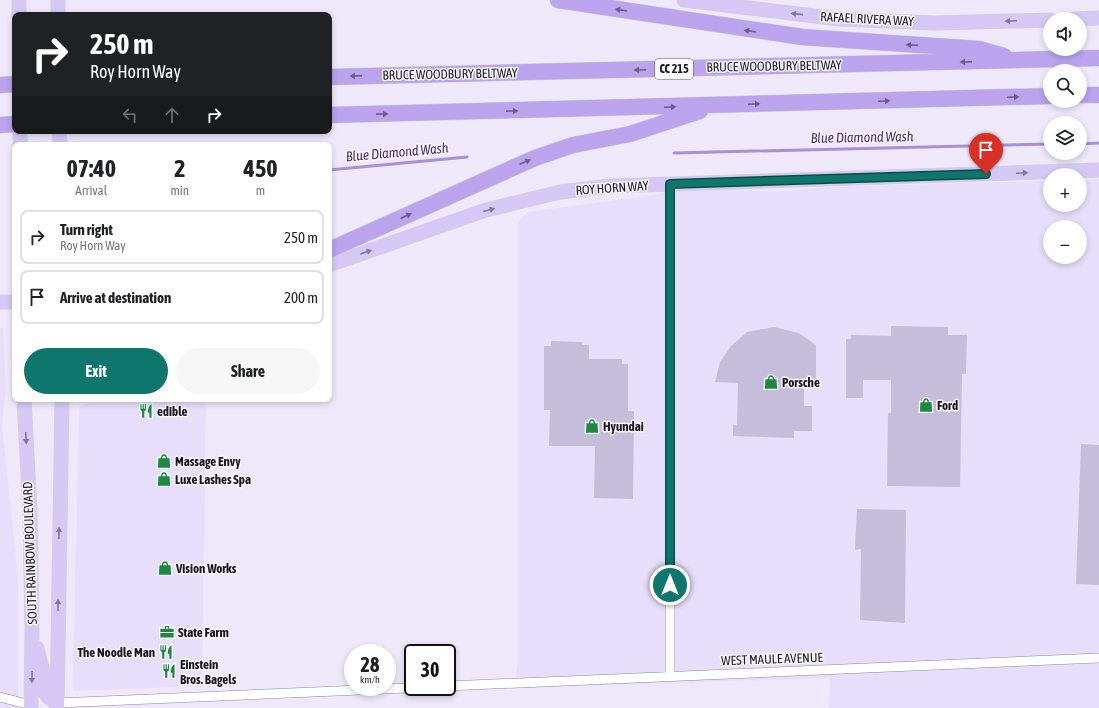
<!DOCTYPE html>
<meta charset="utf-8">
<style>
body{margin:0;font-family:"Asap Condensed",sans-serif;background:#f6f6f6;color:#202124;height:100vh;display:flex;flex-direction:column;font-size:15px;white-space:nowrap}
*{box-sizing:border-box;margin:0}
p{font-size:13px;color:#757577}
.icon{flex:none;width:22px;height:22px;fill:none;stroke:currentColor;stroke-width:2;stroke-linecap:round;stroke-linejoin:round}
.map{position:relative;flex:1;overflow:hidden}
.details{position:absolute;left:12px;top:142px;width:320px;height:260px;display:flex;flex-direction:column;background:#fff;border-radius:8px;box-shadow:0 2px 6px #0003}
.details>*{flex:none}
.guide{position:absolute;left:12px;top:12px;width:320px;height:122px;border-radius:8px;box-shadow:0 2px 6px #0003;background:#202124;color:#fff;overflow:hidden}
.controls{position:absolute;left:1043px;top:12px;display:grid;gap:8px}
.controls a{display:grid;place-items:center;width:44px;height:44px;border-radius:50%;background:#fff;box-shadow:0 2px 6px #0003;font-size:20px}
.speed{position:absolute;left:344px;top:644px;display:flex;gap:8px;font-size:20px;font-weight:700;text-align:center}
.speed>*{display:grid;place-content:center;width:52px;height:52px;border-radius:50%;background:#fff;box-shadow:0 2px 6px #0003;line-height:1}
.speed small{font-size:10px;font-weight:400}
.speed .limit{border:2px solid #111;border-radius:6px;background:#fff;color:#111}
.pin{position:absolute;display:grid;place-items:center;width:34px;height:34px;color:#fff;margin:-41px -17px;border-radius:50% 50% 50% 0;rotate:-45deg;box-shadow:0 0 4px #0007}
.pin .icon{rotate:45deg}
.me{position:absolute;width:44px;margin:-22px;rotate:0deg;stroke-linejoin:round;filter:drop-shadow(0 0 3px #0008)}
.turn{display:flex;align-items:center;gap:14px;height:84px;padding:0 12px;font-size:18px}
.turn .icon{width:52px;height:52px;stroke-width:2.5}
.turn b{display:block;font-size:28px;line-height:34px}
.lanes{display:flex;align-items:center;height:38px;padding:0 12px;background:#0003;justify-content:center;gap:20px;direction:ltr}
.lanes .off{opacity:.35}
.eta{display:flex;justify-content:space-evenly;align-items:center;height:68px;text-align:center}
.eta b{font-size:24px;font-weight:700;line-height:28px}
.cta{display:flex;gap:8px;margin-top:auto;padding:8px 12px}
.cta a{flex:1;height:46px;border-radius:24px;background:#0f766e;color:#fff;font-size:16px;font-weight:700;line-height:46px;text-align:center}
.cta a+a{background:#f6f6f6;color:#202124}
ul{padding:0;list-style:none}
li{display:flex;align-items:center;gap:12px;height:54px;margin:0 8px 6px;padding:0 4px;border:2px solid #e0e0e0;border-radius:8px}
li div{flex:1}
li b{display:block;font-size:15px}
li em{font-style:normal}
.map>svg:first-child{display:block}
.built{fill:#e7defc;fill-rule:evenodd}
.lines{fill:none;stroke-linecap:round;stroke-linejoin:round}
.stream{stroke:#a890d7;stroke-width:3}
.building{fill:#c5bdda}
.street-casing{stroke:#8e86a2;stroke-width:10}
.primary-casing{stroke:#d1d1d3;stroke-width:15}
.highway-casing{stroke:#d1d1d3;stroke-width:17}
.street{stroke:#fff;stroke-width:9}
.primary{stroke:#d6c8f4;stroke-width:14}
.highway{stroke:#bba3ed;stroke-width:16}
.oneway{fill:#6b5d88}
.oneway2{fill:#827896}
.route-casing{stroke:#0a4d48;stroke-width:10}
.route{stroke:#0f766e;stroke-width:7}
.labels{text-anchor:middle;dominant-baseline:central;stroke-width:3;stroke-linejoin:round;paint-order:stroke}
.shield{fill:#f9f8fe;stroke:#5e5a64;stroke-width:1}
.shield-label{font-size:12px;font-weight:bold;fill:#1b1722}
.street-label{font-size:13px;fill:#1b1722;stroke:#f9f8fe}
.poi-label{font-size:13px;font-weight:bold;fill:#1b1722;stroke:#f9f8fe;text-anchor:start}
.water-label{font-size:14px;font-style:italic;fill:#4d297d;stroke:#f9f8fe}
</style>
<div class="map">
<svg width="1099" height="708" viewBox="0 0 1099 708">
<rect width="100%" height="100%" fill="#eee8fa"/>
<path class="built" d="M 1099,179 L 1099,708 L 829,708 L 830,678 L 514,688 L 518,662 L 518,222 L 528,212 L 654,195 L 686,188 L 778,192 L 827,187 L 1050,181 L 1050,205 L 1080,205 L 1080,180 ZM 1050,227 L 1080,227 L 1080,257 L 1050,257 Z
M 0,328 L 3,328 L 6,385 L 2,426 L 18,577 L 18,708 L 0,708 Z
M 97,399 L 206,399 L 202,686 L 73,691 L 79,407 Z"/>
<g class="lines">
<path class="stream" d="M 1080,144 L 1099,143
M 674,153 L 1050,144
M 329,170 L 467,157"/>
</g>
<path class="building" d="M 891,326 L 948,327 L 948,335 L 967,335 L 966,374 L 962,374 L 960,487 L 887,486 L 888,413 L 891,413 L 891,380 L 863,380 L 863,398 L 846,398 L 846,339 L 851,339 L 851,335 L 891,336 Z
M 774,327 L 799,333 L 816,345 L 816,386 L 804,386 L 804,406 L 812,406 L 812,431 L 794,431 L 794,438 L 733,436 L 733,425 L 737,425 L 738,383 L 715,382 L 720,362 L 731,346 L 747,332 Z
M 551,341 L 582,342 L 582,345 L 589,345 L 589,359 L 622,359 L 622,364 L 628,364 L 628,411 L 634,411 L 633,499 L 594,498 L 595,446 L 549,446 L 550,410 L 544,410 L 544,346 L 551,346 Z
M 1081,444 L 1099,445 L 1099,585 L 1076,584 Z
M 857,509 L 906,510 L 905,623 L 860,620 L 861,549 L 855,550 Z"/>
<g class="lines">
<defs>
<path id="street" d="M 670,184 L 670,676
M 447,686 L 1099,658
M 0,697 L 31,705
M 57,703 L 431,687"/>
<path id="primary" d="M 19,0 L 19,15
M 58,0 L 58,15
M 684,0 L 839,19 L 934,23 L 1050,20
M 1074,19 L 1099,18
M 20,131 L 20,145
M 59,131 L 60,145
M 329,265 L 486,210 L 560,192 L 611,186 L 1099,170
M 0,302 L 15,302
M 24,399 L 30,512 L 32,630 L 31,708
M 37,648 L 44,676 L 45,692 L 48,697 L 57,703
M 57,708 L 62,399"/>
<path id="highway" d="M 558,0 L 802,37 L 979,49 L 1004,56
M 329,77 L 1099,58
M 0,85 L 15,84
M 1080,95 L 1099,95
M 329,115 L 1050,96
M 0,125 L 15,124
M 329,250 L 535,158 L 573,145 L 630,134 L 700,111"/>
</defs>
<use href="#street" class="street-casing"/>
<use href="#primary" class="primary-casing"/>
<use href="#highway" class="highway-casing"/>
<use href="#street" class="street"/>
<use href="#primary" class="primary"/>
<use href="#highway" class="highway"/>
</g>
<defs><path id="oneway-solid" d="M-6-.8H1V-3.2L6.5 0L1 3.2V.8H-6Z"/></defs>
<g class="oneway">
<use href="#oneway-solid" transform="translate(621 10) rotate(-171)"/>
<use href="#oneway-solid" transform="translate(750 31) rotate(-171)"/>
<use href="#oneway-solid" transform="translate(912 45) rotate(-177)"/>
<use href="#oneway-solid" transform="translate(966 62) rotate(179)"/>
<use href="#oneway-solid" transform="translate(640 70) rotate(179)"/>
<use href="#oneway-solid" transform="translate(356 76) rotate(179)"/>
<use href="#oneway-solid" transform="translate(1013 97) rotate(-2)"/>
<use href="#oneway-solid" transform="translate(884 101) rotate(-2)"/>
<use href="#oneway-solid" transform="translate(754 104) rotate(-2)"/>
<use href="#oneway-solid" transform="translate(670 107) rotate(-2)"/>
<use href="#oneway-solid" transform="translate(512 111) rotate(-1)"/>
<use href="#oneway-solid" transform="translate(382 114) rotate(-1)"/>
<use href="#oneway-solid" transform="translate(525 162) rotate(-24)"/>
<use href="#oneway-solid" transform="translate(406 216) rotate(-24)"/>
</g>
<g class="oneway2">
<use href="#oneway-solid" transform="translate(797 14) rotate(-174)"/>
<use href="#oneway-solid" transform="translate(1011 21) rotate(178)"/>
<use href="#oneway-solid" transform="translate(1022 173) rotate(-2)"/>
<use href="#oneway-solid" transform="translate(489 210) rotate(-15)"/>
<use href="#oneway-solid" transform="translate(366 252) rotate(-19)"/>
<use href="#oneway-solid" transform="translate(26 438) rotate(87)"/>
<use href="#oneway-solid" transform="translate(59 533) rotate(-89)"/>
<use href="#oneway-solid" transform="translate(58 605) rotate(-90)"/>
<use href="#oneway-solid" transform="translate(32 677) rotate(91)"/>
</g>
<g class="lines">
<defs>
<path id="route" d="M 670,585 L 670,184 L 986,174"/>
</defs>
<use href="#route" class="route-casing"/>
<use href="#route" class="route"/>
</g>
<defs>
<symbol id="shop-bare" viewBox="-9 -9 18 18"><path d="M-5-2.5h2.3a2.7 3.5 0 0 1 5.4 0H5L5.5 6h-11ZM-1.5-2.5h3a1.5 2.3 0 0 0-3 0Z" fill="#1d8940" stroke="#f9f8fe" stroke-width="2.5" paint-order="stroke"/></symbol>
<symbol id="restaurant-bare" viewBox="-9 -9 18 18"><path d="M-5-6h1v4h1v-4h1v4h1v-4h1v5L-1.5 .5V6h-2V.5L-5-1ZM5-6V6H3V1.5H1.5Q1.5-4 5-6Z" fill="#1d8940" stroke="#f9f8fe" stroke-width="2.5" paint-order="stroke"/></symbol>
<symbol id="office-bare" viewBox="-9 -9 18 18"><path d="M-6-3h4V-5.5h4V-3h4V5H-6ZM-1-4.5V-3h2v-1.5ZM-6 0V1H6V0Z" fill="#1d8940" stroke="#f9f8fe" stroke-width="2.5" paint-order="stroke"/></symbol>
</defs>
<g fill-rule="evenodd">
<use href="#shop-bare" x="761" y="372" width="20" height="20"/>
<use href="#shop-bare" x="916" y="395" width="20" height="20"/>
<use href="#restaurant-bare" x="136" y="401" width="20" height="20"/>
<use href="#shop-bare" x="582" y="416" width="20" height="20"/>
<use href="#shop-bare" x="154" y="451" width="20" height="20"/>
<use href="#shop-bare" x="154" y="469" width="20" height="20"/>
<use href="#shop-bare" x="155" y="558" width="20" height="20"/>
<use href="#office-bare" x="157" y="622" width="20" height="20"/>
<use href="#restaurant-bare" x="156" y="642" width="20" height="20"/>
<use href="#restaurant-bare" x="159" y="661" width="20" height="20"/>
</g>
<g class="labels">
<rect class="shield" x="655" y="59" width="38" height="20" rx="3"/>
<g class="shield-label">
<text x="674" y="69">CC 215</text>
</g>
<g class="street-label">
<text transform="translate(867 19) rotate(3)">RAFAEL RIVERA WAY</text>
<text transform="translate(774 66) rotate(-1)">BRUCE WOODBURY BELTWAY</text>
<text transform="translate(450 74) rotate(-1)">BRUCE WOODBURY BELTWAY</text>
<text transform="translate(612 188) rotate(-4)">ROY HORN WAY</text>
<text transform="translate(30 553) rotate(-92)">SOUTH RAINBOW BOULEVARD</text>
<text transform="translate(772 659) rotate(-2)">WEST MAULE AVENUE</text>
</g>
<g class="poi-label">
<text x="782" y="382">Porsche</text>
<text x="937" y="405">Ford</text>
<text x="157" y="411">edible</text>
<text x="603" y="426">Hyundai</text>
<text x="175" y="461">Massage Envy</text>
<text x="175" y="479">Luxe Lashes Spa</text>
<text x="176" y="568">Vision Works</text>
<text x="178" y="632">State Farm</text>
<text x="155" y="652" text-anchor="end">The Noodle Man</text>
<text x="180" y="664">Einstein<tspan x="180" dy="15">Bros. Bagels</tspan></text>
</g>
<g class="water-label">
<text transform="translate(862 137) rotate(-1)">Blue Diamond Wash</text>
<text transform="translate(397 152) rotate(-5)">Blue Diamond Wash</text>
</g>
</g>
</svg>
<div class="controls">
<a><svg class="icon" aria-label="sound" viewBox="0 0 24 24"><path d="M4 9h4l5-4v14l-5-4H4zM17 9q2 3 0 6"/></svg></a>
<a><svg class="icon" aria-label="search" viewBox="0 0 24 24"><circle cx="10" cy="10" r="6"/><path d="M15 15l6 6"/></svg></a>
<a><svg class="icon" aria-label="layers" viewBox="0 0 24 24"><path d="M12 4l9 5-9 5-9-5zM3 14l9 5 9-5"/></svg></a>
<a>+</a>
<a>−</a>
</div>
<div class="speed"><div>28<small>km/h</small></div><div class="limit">30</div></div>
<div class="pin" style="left:986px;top:174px;background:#d93025"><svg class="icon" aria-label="arrive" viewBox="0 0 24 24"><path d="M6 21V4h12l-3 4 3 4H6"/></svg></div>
<svg class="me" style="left:670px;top:585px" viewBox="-20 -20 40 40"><circle r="17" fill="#0f766e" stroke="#fff" stroke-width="3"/><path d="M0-11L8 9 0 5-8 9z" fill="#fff"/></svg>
<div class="guide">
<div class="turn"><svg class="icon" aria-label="right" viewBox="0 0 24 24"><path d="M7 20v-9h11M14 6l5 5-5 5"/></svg><div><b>250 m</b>Roy Horn Way</div></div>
<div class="lanes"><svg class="icon off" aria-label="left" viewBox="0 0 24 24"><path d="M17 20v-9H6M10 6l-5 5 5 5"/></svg><svg class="icon off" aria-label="ahead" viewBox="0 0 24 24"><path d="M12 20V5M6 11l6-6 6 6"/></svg><svg class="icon" aria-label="right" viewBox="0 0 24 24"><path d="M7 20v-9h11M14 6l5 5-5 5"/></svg></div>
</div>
<section class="details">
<div class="eta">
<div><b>07:40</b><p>Arrival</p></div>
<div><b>2</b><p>min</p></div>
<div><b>450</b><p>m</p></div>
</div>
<ul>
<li><svg class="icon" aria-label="right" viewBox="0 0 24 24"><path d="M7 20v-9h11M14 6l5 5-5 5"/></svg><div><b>Turn right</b><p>Roy Horn Way</p></div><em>250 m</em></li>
<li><svg class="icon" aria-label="arrive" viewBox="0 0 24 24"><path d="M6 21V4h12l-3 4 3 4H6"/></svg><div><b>Arrive at destination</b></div><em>200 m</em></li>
</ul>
<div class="cta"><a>Exit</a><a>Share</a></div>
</section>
</div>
